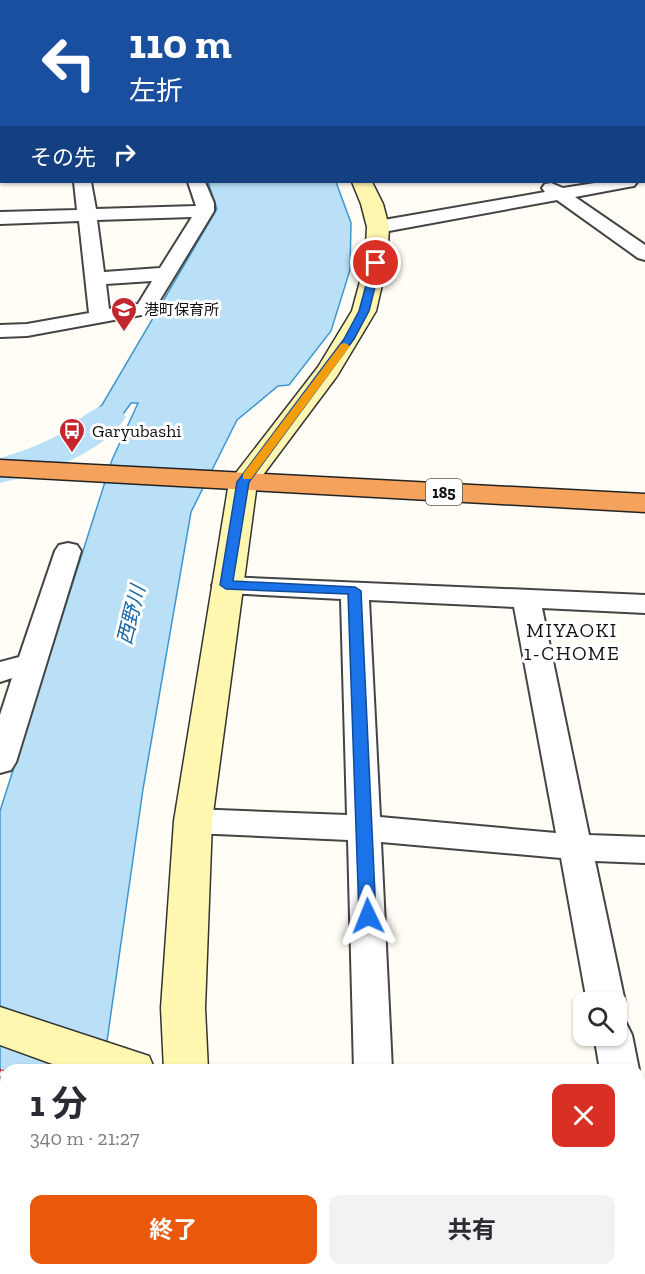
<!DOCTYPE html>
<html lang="ja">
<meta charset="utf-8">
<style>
body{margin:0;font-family:"Zilla Slab","Noto Sans JP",serif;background:#f2f2f3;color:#2b2b33;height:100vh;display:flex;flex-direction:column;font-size:22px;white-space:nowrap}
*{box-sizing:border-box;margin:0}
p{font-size:20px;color:#7c7c81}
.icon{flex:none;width:33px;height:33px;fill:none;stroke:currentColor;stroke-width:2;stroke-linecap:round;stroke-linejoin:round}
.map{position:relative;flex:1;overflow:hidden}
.panel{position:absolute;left:0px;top:1064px;width:645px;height:212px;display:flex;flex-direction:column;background:#fff;border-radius:18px 18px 0 0;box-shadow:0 2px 4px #0004}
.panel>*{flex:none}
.banner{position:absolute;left:0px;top:0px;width:645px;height:183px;box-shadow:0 2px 4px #0004;background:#1a4fa0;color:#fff;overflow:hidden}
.tools{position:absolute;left:573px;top:992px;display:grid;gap:12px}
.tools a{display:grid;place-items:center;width:54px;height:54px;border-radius:12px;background:#fff;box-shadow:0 2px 4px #0004;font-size:30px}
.pin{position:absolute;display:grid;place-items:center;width:51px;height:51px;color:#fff;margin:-26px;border:3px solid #fff;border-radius:50%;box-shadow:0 2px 6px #0007}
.me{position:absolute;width:66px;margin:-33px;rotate:358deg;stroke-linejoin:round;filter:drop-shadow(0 0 4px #0008)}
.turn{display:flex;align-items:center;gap:21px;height:126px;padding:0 30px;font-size:27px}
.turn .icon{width:78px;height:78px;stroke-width:2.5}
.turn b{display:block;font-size:42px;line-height:51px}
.then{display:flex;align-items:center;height:57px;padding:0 30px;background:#0003;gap:12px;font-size:22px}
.round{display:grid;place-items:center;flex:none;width:63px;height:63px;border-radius:12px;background:#f2f2f3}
.overview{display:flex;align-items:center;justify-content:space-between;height:102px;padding:0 30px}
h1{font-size:36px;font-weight:700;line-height:45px}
.primary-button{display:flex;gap:12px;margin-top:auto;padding:12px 30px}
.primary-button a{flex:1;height:69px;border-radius:12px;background:#ea580c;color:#fff;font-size:24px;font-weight:700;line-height:69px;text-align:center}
.primary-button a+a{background:#f2f2f3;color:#2b2b33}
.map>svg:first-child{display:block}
.water{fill:#b9e0f7;stroke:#3f96cf;stroke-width:1.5}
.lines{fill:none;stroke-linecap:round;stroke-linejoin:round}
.river{fill:#b9e0f7;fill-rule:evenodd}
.street-casing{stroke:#444;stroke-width:4}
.secondary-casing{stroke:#333;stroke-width:3}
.highway-casing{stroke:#222;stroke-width:3}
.street{fill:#fff;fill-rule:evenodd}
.secondary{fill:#fff6b0;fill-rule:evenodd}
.highway{fill:#f5a25d;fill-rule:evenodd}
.rail-casing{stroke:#c4262e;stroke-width:8}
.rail{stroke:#fff;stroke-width:6;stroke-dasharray:19;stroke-linecap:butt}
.route{fill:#1a73e8;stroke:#114b97;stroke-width:1.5}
.slow{fill:#f59e0b}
.labels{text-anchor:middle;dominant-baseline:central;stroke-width:6;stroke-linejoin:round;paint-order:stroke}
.far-poi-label{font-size:15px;fill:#111;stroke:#fff;text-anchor:start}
.shield{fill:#fff;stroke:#585858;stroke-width:1.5}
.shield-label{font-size:16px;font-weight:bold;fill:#111}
.poi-label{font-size:18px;fill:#111;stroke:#fff;text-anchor:start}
.water-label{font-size:20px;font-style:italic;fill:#1768a6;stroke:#fff}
.neighbourhood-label{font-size:20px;letter-spacing:1.5px;fill:#111;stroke:#fff}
</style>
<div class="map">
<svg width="645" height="1274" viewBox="0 0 645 1274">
<rect width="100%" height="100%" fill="#fffdf5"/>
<path class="water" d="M 0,0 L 203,0 L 204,1 L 2,2 L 0,26 Z
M 208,182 L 336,182 L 351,223 L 350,270 L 331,331 L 289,385 L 278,386 L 237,420 L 191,512 L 143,789 L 103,1069 L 6,1070 L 6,1269 L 67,1269 L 66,1274 L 0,1274 L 0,811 L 112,460 L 138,403 L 131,403 L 114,427 L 72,458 L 38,451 L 68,435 L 102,405 L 217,209 Z"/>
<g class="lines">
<path class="river" d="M 106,405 L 120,409 L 126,417 C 98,457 45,472 0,483 L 0,458 C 20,452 40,445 58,435 C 75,425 86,410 106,405 Z"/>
<defs>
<path id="street" d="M 2,98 L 2,118 L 0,119 L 0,99 Z
M 74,182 L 91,182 L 96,209 L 196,206 L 188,182 L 205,182 L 214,203 L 214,211 L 152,313 L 27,336 L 0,337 L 0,325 L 27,324 L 89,313 L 79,221 L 0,224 L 0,212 L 77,210 ZM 192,217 L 160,268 L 104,272 L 97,220 ZM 152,281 L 138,304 L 109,309 L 106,284 Z
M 601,182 L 637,182 L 634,186 L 628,187 L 575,197 L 645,245 L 645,260 L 638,258 L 557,200 L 378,233 L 371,231 L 369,227 L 371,223 L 378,221 L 545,192 L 542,188 L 545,184 L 551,183 L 563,188 Z
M 68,543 L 77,545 L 81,551 L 16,762 L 11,770 L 0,773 L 0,715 L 12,678 L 0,682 L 0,662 L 19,657 L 55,551 L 59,545 Z
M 226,577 L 645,595 L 645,613 L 542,608 L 589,835 L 645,837 L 645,863 L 595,861 L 625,1002 L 619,1013 L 616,1014 L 616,1002 L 587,1002 L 561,858 L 381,842 L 392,1070 L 354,1070 L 348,840 L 193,833 L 181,830 L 177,821 L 181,812 L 193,809 L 347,815 L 341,599 L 226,593 L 216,591 L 212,585 L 216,579 ZM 369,600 L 514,607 L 556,833 L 380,817 Z
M 616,1020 L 626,1023 L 632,1035 L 639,1070 L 639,1071 L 600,1070 L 594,1035 L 616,1035 Z
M 639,1143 L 645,1145 L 645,1211 L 639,1208 Z"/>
<path id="secondary" d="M 225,0 L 241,0 L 241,2 L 225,2 Z
M 558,0 L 582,0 L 557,2 Z
M 0,31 L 2,31 L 2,41 L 0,41 Z
M 0,65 L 2,65 L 2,75 L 0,75 Z
M 644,126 L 645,126 L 645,138 L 644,138 Z
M 352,182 L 372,182 L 383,204 L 389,227 L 387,263 L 376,311 L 337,376 L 257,483 L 212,821 L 205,1008 L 208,1070 L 164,1070 L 161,1008 L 174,821 L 229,482 L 318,367 L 352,311 L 365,263 L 367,227 L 361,204 Z
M 0,1007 L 149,1056 L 155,1070 L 69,1070 L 0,1045 Z
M 639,1173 L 645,1174 L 645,1220 L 639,1219 Z
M 152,1269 L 202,1269 L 202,1274 L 152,1274 Z"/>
<path id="highway" d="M 0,460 L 645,494 L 645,512 L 0,476 Z"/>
</defs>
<use href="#street" class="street-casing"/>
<use href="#secondary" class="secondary-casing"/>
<use href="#highway" class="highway-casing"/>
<use href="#street" class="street"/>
<use href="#secondary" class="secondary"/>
<use href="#highway" class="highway"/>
<defs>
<path id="rail" d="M 0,1073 L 6,1076
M 639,1230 L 645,1230"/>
</defs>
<use href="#rail" class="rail-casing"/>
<use href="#rail" class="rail"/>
</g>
<path class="route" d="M 376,260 L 381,263 L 369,311 L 354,339 L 249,482 L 233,581 L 355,587 L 361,591 L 376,916 L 374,920 L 368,922 L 362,920 L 359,916 L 348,594 L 226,589 L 220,585 L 237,482 L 344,339 L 359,311 L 372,263 Z"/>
<path class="slow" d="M 345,343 L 350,346 L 251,479 L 243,479 L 243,474 L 341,344 Z"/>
<defs>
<symbol id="school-pin" viewBox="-11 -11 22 30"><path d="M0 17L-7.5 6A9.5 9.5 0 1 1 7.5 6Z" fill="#c4262e" stroke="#fff"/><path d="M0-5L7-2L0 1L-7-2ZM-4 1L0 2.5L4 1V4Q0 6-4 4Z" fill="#fff"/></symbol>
<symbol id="bus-pin" viewBox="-11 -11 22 30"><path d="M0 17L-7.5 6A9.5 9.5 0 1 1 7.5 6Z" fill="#c4262e" stroke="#fff"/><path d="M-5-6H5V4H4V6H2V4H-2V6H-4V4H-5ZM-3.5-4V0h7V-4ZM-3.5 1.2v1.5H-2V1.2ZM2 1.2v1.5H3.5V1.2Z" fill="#fff"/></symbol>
</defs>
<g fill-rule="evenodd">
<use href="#school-pin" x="109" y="295" width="30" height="40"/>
<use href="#bus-pin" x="57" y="416" width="30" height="40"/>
</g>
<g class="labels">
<g class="far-poi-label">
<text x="144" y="310">港町保育所</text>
</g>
<rect class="shield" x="426" y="479" width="36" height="26" rx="4.5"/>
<g class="shield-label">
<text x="444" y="492">185</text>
</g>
<g class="poi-label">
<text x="92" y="431">Garyubashi</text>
</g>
<g class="water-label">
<text transform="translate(131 615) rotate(-76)">西野川</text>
</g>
<g class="neighbourhood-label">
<text x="572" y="630">MIYAOKI<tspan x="572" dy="23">1-CHOME</tspan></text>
</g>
</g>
</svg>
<div class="tools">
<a><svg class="icon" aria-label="search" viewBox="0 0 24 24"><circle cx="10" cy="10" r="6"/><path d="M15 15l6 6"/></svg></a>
</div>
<div class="pin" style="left:376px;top:263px;background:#d93025"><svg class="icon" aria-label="arrive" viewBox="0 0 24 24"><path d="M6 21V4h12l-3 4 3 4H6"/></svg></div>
<svg class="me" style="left:368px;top:916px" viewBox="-20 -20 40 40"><path d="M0-17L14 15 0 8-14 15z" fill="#1a73e8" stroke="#fff" stroke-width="4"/></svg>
<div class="banner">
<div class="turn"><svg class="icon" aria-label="left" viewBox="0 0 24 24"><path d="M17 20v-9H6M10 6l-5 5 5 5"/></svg><div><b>110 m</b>左折</div></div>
<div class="then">その先<svg class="icon" aria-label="right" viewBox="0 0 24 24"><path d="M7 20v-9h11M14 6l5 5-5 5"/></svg></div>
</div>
<section class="panel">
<div class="overview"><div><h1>1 分</h1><p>340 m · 21:27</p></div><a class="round" style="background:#d93025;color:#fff"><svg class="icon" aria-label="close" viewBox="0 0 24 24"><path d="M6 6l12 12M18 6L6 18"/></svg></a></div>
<div class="primary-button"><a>終了</a><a>共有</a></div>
</section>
</div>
